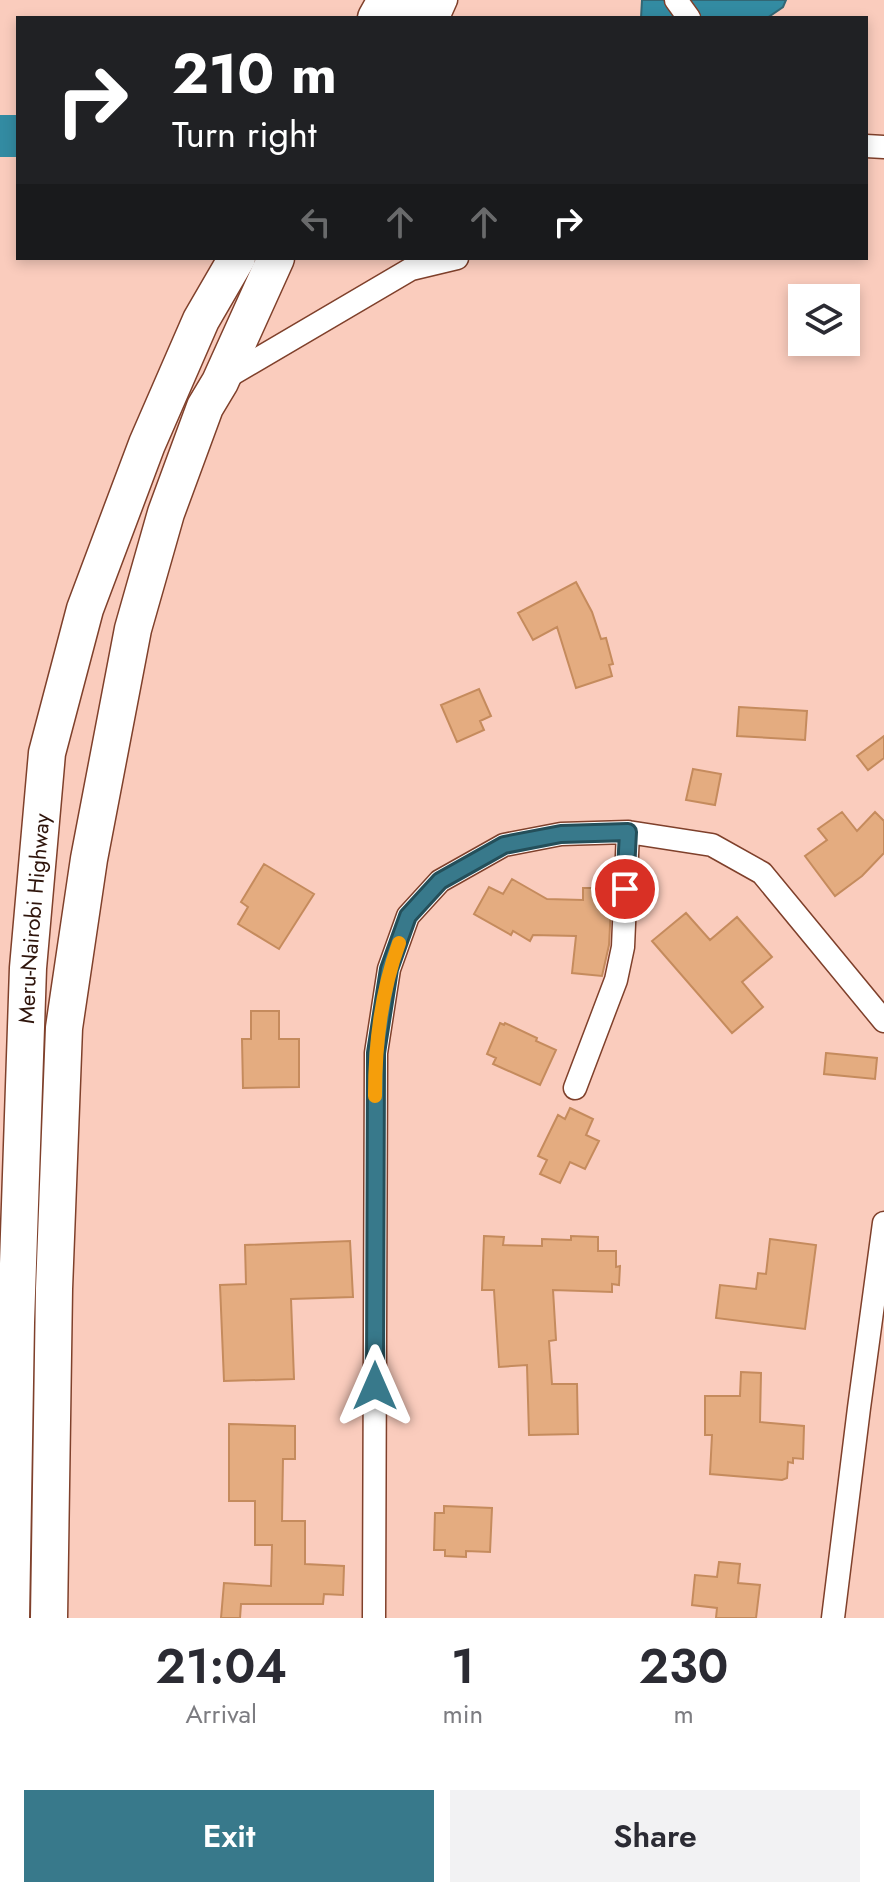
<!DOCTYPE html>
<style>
body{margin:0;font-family:Jost,sans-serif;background:#f2f2f3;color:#2b2b33;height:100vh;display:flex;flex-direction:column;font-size:30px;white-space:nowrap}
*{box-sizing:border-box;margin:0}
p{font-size:26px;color:#7c7c81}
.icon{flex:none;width:44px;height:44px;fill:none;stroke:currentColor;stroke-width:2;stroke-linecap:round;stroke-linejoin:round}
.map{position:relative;height:1618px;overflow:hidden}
.sheet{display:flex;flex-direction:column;background:#fff;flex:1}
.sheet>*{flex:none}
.hud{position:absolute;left:16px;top:16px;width:852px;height:244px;border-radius:0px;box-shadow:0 4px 12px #0003;background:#202124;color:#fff;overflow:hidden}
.fabs{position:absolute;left:788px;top:284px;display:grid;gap:16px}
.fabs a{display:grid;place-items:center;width:72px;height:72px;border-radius:0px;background:#fff;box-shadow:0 4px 12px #0003;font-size:40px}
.pin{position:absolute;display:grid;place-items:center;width:68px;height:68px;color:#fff;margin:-34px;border:4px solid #fff;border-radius:50%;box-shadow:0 2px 8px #0007}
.me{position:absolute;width:88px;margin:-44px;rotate:0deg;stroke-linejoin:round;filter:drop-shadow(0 0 6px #0008)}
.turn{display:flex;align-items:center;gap:28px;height:168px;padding:0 24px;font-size:36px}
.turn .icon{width:104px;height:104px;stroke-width:2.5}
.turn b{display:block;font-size:56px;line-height:68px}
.lanes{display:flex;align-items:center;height:76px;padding:0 24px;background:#0003;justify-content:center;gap:40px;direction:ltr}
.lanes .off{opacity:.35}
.eta{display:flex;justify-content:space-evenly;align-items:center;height:136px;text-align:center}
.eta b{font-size:48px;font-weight:600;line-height:56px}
.button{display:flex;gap:16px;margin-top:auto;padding:16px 24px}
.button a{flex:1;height:92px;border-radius:0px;background:#38798b;color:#fff;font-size:32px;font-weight:600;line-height:92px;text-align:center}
.button a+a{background:#f2f2f3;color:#2b2b33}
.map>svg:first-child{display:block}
.water{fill:#338ba2;stroke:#326775;stroke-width:2}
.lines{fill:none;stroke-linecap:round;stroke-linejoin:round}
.river{stroke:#338ba2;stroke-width:42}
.building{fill:#e4ac80;stroke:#c58b5d;stroke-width:2}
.minor-casing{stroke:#7f402b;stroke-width:25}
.trunk-casing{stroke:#7f402b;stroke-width:39}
.minor{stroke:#fff;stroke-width:22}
.trunk{stroke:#fff;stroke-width:36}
.route-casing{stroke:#244f5a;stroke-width:20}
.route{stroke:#38798b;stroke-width:14}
.slow{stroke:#f59e0b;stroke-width:14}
.labels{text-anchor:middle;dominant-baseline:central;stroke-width:8;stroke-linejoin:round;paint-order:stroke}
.street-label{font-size:22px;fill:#2e140b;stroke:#f9f9f9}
</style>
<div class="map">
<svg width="884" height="1618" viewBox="0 0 884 1618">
<rect width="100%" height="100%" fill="#faccbd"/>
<path class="water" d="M 642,0 L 786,0 L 783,7 L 767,18 L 641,18 Z"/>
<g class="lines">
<path class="river" d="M 0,136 L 18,136"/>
</g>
<path class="building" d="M 576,582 L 592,612 L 601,639 L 606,638 L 613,664 L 609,665 L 612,676 L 576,688 L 557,627 L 533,640 L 518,613 Z
M 479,689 L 491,716 L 480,721 L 484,730 L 457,742 L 441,705 Z
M 739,707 L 807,711 L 805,740 L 737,736 Z
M 884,736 L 884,758 L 868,770 L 857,756 Z
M 693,769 L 721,774 L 715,805 L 686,800 Z
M 842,812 L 857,831 L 875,812 L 884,821 L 884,853 L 862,876 L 835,896 L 805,856 L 827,840 L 818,829 Z
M 264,864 L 314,894 L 279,949 L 238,924 L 248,907 L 241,902 Z
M 512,879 L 547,899 L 583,900 L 583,888 L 612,888 L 609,945 L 602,976 L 572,973 L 576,936 L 533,935 L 530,941 L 513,931 L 511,935 L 474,914 L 489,887 L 503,894 Z
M 686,913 L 710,940 L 737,917 L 772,957 L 742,982 L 763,1007 L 732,1033 L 652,941 Z
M 251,1011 L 279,1011 L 279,1039 L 299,1039 L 299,1087 L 243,1088 L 242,1039 L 251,1039 Z
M 500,1023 L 504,1025 L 505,1023 L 537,1038 L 536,1041 L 556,1050 L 540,1085 L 493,1064 L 496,1058 L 487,1054 Z
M 826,1053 L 877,1058 L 875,1079 L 824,1074 Z
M 570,1108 L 593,1119 L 586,1135 L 599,1141 L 585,1169 L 570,1162 L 560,1183 L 540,1174 L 547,1160 L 538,1156 L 558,1115 L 565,1119 Z
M 484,1236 L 504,1237 L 503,1245 L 542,1246 L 542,1239 L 571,1240 L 571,1236 L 598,1237 L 598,1251 L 616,1251 L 616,1267 L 620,1266 L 619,1285 L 612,1284 L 612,1292 L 553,1290 L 556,1340 L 549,1341 L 552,1384 L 577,1384 L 578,1434 L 529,1435 L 527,1365 L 499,1367 L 494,1290 L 482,1290 Z
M 770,1239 L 816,1245 L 805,1329 L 716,1318 L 720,1285 L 756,1289 L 758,1273 L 766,1274 Z
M 350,1241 L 353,1297 L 291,1299 L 294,1379 L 224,1381 L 220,1285 L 246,1284 L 245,1245 Z
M 741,1372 L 761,1373 L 760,1422 L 804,1426 L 803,1459 L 793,1458 L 793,1463 L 788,1462 L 787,1478 L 782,1480 L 710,1474 L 712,1435 L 705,1435 L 705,1396 L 740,1396 Z
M 229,1424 L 295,1426 L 295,1459 L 283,1459 L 282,1521 L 305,1521 L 305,1564 L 344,1566 L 343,1595 L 324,1594 L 323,1604 L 241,1604 L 240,1618 L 221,1618 L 224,1583 L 271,1586 L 272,1545 L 255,1545 L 255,1501 L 229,1501 Z
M 444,1506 L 492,1508 L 490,1552 L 466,1551 L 466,1557 L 445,1556 L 445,1550 L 434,1550 L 435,1513 L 444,1513 Z
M 719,1562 L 740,1564 L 738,1583 L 760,1585 L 756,1618 L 716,1618 L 717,1608 L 692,1605 L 695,1575 L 717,1577 Z"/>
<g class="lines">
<defs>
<path id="minor" d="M 676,0 L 689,18
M 438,18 L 446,0
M 866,146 L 884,147
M 222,380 L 411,269 L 457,258
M 575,1088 L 616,980 L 623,947 L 628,832
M 374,1618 L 376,1053 L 389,969 L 408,916 L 440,881 L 504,845 L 561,834 L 628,832 L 712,845 L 762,873 L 884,1021
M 833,1618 L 859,1408 L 884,1223"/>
<g id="trunk">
<path d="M 376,18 L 386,0"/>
<path d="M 413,18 L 423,0"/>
<path id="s1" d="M 11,1618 L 16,1323 L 28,968 L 47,753 L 85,609 L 147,444 L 201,320 L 237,258"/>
<path d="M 49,1618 L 54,1289 L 64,1028 L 89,859 L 133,629 L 166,513 L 205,407 L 220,382 L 276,258"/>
</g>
</defs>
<use href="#minor" class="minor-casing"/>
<use href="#trunk" class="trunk-casing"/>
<use href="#minor" class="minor"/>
<use href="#trunk" class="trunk"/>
</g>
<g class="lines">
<defs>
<path id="route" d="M 375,1386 L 376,1053 L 389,969 L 408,916 L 440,881 L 504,845 L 561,834 L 628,832 L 625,889"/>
</defs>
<use href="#route" class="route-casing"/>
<use href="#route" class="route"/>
<path class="slow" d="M 375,1096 C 375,1044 381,992 399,943"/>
</g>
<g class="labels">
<g class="street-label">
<text stroke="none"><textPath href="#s1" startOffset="700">Meru-Nairobi Highway</textPath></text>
</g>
</g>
</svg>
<div class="fabs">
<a><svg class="icon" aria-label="layers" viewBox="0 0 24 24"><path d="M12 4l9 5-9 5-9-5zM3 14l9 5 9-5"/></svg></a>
</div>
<div class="pin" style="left:625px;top:889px;background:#d93025"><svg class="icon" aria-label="arrive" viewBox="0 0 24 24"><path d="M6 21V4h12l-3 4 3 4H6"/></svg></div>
<svg class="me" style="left:375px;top:1386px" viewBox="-20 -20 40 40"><path d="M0-17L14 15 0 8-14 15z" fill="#38798b" stroke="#fff" stroke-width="4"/></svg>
<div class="hud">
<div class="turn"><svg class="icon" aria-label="right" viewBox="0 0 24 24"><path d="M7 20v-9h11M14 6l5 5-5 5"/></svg><div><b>210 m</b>Turn right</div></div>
<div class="lanes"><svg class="icon off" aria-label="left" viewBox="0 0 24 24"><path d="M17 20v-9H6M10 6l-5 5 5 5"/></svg><svg class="icon off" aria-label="ahead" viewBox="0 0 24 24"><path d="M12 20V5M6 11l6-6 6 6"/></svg><svg class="icon off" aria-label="ahead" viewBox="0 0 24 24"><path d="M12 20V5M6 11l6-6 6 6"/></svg><svg class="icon" aria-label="right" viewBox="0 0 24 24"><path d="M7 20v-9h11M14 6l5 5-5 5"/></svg></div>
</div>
</div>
<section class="sheet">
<div class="eta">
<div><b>21:04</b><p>Arrival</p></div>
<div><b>1</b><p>min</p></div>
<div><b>230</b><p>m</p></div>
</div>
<div class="button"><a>Exit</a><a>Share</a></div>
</section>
